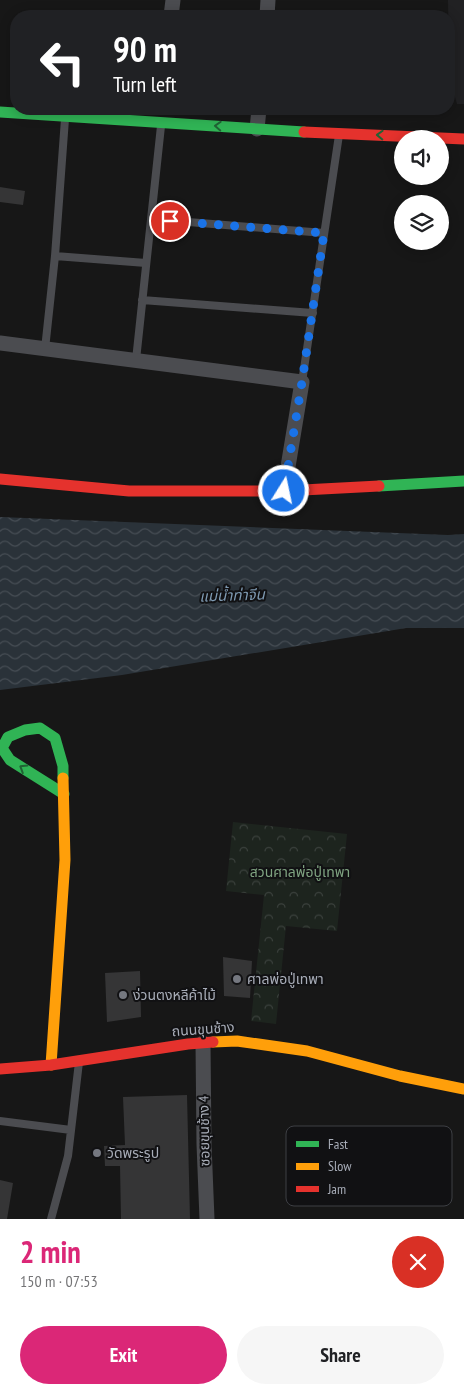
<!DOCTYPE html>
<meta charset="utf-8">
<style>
body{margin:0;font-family:"PT Sans Narrow","Noto Sans Thai",sans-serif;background:#f6f6f6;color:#202124;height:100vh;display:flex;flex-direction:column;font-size:19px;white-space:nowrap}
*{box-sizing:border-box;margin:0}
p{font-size:16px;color:#757577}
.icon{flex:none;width:28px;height:28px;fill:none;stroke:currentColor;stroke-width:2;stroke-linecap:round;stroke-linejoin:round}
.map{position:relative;height:1219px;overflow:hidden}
.sheet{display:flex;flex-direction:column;background:#fff;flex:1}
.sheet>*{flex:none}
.guide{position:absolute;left:10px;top:10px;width:445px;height:105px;border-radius:20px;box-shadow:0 2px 12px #0003;background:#202124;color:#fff;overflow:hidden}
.tools{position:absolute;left:394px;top:130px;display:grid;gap:10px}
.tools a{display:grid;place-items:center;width:55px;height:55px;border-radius:50%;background:#fff;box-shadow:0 2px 12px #0003;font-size:25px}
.pin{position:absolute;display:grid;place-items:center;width:42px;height:42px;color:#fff;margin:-21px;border:2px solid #fff;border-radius:50%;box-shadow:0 1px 5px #0007}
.me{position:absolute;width:55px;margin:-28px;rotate:10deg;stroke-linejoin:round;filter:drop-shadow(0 0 4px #0008)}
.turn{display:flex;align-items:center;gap:18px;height:105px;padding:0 20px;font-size:22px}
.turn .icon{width:65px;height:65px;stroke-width:2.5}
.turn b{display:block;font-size:35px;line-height:42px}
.round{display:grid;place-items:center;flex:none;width:52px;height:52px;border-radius:26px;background:#f6f6f6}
.summary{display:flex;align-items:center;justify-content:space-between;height:85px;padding:0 20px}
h1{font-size:30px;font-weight:700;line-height:38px;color:#db2777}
.cta{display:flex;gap:10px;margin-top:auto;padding:10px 20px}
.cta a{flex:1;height:58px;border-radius:30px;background:#db2777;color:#fff;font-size:20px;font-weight:700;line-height:58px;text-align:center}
.cta a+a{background:#f6f6f6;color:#202124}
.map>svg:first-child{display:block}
.built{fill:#212123}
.forest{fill:url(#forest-crowns)}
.water{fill:url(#water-waves)}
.building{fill:#353536}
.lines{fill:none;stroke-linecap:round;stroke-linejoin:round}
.lane{stroke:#4b4c50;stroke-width:8}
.street{stroke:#4b4c50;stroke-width:15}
.fast{stroke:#30b455;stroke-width:11}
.slow{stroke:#ff9f0a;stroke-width:11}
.jam{stroke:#e5322d;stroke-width:11}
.oneway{stroke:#206234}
.route{stroke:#1a73e8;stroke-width:9;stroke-dasharray:0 16.2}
.poi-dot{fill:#757880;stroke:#111113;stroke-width:2}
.labels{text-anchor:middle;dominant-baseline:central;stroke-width:4;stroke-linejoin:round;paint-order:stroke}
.park-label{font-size:14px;fill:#7fa381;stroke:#111113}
.poi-label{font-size:14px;fill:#a8adb8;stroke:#111113;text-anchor:start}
.street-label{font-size:14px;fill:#a8adb8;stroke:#111113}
.water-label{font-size:15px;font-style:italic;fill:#7f9bb3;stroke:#111113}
.key{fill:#111113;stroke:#3e4045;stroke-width:1}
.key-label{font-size:14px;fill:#a8adb8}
</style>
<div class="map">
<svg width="464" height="1219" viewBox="0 0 464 1219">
<defs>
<pattern id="forest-crowns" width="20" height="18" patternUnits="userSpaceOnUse" patternTransform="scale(1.25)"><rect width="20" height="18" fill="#1d241e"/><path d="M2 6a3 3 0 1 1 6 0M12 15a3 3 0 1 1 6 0" fill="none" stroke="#3b413d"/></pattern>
<pattern id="water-waves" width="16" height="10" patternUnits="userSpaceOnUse" patternTransform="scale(1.25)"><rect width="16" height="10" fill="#2a3239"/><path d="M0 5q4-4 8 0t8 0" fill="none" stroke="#464d54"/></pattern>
</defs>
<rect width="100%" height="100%" fill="#171717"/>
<path class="built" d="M 448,0 L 464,0 L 464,104 L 457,104 L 449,77 Z"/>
<path class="forest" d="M 233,822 L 347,834 L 337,931 L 286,926 L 276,1024 L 251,1021 L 264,895 L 226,891 Z"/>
<path class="water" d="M 0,517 L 448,535 L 464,534 L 464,628 L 406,628 L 122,675 L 0,690 Z"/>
<path class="building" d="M 318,109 L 334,109 L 334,114 L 317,111 Z
M 0,187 L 25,191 L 23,205 L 0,202 Z
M 223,957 L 252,961 L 250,998 L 224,996 Z
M 140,971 L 141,1017 L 107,1022 L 105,973 Z
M 187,1095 L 190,1219 L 121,1219 L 120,1166 L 105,1166 L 104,1146 L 125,1145 L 123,1097 Z
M 0,1180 L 13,1183 L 7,1219 L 0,1219 Z"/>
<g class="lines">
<path class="lane" d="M 151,219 L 324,233
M 55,256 L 146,263
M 142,300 L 313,313
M 45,349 L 55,256 L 65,119
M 136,360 L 161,126
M 302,382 L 339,135
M 0,1121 L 71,1130
M 51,1219 L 68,1156 L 79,1062"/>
<path class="street" d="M 171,16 L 173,0
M 267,16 L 268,0
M 257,129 L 259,109
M 0,343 L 302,382 L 284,491
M 203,1043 L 204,1144 L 207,1219"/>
<path class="fast" d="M 0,112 L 304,132
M 379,486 L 464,481
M 63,778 L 63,766 L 55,738 L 40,728 L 25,730 L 8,737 L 2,748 L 10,760 L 64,794"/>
<path class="slow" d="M 213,1042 L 237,1041 L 307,1051 L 400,1076 L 464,1089
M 51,1065 L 65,860 L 63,778"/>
<path class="jam" d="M 304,132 L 464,139
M 0,479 L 129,491 L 284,491 L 379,486
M 0,1069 L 51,1065 L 188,1044 L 213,1042"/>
</g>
<defs><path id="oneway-chevron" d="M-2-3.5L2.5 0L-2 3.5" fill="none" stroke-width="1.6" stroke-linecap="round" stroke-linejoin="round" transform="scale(1.25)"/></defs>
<g class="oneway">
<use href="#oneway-chevron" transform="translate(218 126) rotate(-177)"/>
<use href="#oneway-chevron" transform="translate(380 135) rotate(-178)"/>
<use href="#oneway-chevron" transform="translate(23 768) rotate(-148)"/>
</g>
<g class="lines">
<path class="route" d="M 170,221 L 324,233 L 302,382 L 284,491"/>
</g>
<g class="poi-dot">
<circle cx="237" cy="979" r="5"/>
<circle cx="123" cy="995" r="5"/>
<circle cx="97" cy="1153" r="5"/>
</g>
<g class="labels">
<g class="park-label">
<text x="300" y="872">สวนศาลพ่อปู่เทพา</text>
</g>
<g class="poi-label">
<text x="247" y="979">ศาลพ่อปู่เทพา</text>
<text x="133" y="995">ง่วนตงหลีค้าไม้</text>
<text x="107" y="1153">วัดพระรูป</text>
</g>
<g class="street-label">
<text transform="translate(203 1029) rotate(-4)">ถนนขุนช้าง</text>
<text transform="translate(204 1131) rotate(-91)">ซอยขุนช้าง 4</text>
</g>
<g class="water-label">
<text transform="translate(232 595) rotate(-2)">แม่น้ำท่าจีน</text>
</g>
</g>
<rect x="286" y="1126" width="166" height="80" rx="8" class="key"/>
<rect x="296" y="1141" width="23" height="6" fill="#30b455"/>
<rect x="296" y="1163" width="23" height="7" fill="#ff9f0a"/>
<rect x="296" y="1186" width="23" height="6" fill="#e5322d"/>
<g class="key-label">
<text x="328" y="1149">Fast</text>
<text x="328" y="1171">Slow</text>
<text x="328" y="1194">Jam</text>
</g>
</svg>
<div class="tools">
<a><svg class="icon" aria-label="sound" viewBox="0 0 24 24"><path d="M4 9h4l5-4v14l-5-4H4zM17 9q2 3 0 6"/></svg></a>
<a><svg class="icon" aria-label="layers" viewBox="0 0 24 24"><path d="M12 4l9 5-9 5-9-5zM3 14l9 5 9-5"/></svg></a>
</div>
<div class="pin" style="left:170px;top:221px;background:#d93025"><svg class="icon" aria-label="arrive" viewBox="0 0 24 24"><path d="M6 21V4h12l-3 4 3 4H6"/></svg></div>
<svg class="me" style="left:284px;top:491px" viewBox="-20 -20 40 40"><circle r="17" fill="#1a73e8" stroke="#fff" stroke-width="3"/><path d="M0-11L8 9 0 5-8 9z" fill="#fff"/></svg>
<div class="guide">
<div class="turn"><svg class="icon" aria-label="left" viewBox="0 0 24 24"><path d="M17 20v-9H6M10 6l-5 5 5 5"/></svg><div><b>90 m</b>Turn left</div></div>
</div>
</div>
<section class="sheet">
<div class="summary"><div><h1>2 min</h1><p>150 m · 07:53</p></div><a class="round" style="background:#d93025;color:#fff"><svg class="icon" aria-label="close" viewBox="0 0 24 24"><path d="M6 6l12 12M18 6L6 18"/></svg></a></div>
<div class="cta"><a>Exit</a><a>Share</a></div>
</section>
